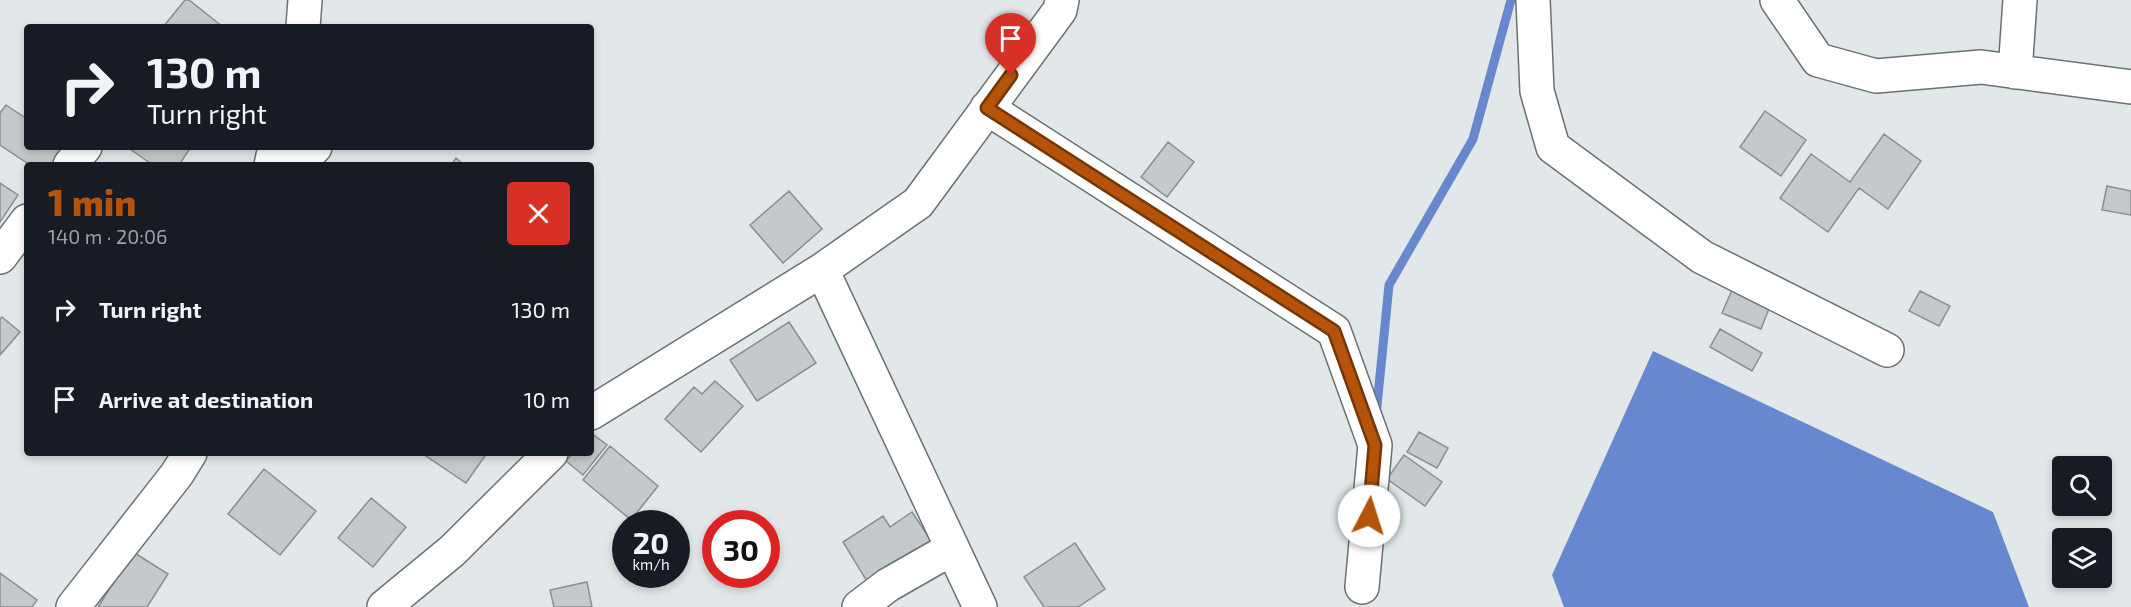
<!DOCTYPE html>
<meta charset="utf-8">
<style>
body{margin:0;font-family:"Exo 2",sans-serif;background:#20242c;color:#f1f3f6;height:100vh;display:flex;flex-direction:column;font-size:22px;white-space:nowrap}
*{box-sizing:border-box;margin:0}
p{font-size:20px;color:#9ea1a6}
.icon{flex:none;width:33px;height:33px;fill:none;stroke:currentColor;stroke-width:2;stroke-linecap:round;stroke-linejoin:round}
.map{position:relative;flex:1;overflow:hidden}
.side{position:absolute;left:24px;top:162px;width:570px;height:294px;display:flex;flex-direction:column;background:#171b24;border-radius:6px;box-shadow:0 3px 9px #0003}
.side>*{flex:none}
.top-card{position:absolute;left:24px;top:24px;width:570px;height:126px;border-radius:6px;box-shadow:0 3px 9px #0003;background:#171b24;color:#f1f3f6;overflow:hidden}
.tools{position:absolute;left:2052px;top:456px;display:grid;gap:12px}
.tools a{display:grid;place-items:center;width:60px;height:60px;border-radius:6px;background:#171b24;box-shadow:0 3px 9px #0003;font-size:30px}
.speed{position:absolute;left:612px;top:510px;display:flex;gap:12px;font-size:30px;font-weight:700;text-align:center}
.speed>*{display:grid;place-content:center;width:78px;height:78px;border-radius:50%;background:#171b24;box-shadow:0 3px 9px #0003;line-height:1}
.speed small{font-size:15px;font-weight:400}
.speed .limit{border:9px solid #d22;background:#fff;color:#111}
.pin{position:absolute;display:grid;place-items:center;width:51px;height:51px;color:#fff;margin:-62px -26px;border-radius:50% 50% 50% 0;rotate:-45deg;box-shadow:0 0 6px #0007}
.pin .icon{rotate:45deg}
.me{position:absolute;width:66px;margin:-33px;rotate:5deg;stroke-linejoin:round;filter:drop-shadow(0 0 4px #0008)}
.turn{display:flex;align-items:center;gap:21px;height:126px;padding:0 24px;font-size:27px}
.turn .icon{width:78px;height:78px;stroke-width:2.5}
.turn b{display:block;font-size:42px;line-height:51px}
.round{display:grid;place-items:center;flex:none;width:63px;height:63px;border-radius:6px;background:#20242c}
.head{display:flex;align-items:center;justify-content:space-between;height:102px;padding:0 24px}
h1{font-size:36px;font-weight:800;line-height:45px;color:#b45309}
ul{padding:0;list-style:none}
li{display:flex;align-items:center;gap:18px;height:90px;padding:0 24px}
li div{flex:1}
li b{display:block;font-size:22px}
li em{font-style:normal}
.map>svg:first-child{display:block}
.water{fill:#6788cf}
.lines{fill:none;stroke-linecap:round;stroke-linejoin:round}
.stream{stroke:#6788cf;stroke-width:9}
.building{fill:#c4cacb;stroke:#898f8f;stroke-width:1.5}
.minor-casing{stroke:#6b7172;stroke-width:36}
.minor{stroke:#fff;stroke-width:33}
.route-casing{stroke:#753606;stroke-width:15}
.route{stroke:#b45309;stroke-width:10}
</style>
<div class="map">
<svg width="2131" height="607" viewBox="0 0 2131 607">
<rect width="100%" height="100%" fill="#e2e8ea"/>
<path class="water" d="M 1653,351 L 1993,512 L 2029,607 L 1564,607 L 1552,575 Z"/>
<g class="lines">
<path class="stream" d="M 1376,416 L 1389,285 L 1473,139 L 1511,0"/>
</g>
<path class="building" d="M 185,0 L 189,0 L 223,27 L 163,27 Z
M 6,105 L 27,119 L 27,147 L 68,147 L 55,165 L 30,165 L 0,145 L 0,113 Z
M 1765,111 L 1806,140 L 1781,176 L 1740,147 Z
M 1884,134 L 1921,161 L 1888,209 L 1859,188 L 1828,232 L 1780,198 L 1811,154 L 1850,182 Z
M 1168,142 L 1194,162 L 1167,197 L 1141,177 Z
M 127,147 L 191,147 L 179,165 L 153,165 Z
M 456,158 L 464,165 L 451,165 Z
M 0,183 L 18,195 L 0,222 Z
M 2107,186 L 2131,191 L 2131,215 L 2102,210 Z
M 789,191 L 822,229 L 783,263 L 750,225 Z
M 1732,290 L 1770,306 L 1761,329 L 1722,313 Z
M 1920,291 L 1950,306 L 1939,326 L 1909,311 Z
M 2,317 L 20,332 L 0,355 L 0,319 Z
M 789,322 L 816,363 L 757,401 L 730,360 Z
M 1720,329 L 1762,353 L 1752,371 L 1710,347 Z
M 715,381 L 743,406 L 701,452 L 665,419 L 694,387 L 702,394 Z
M 1419,432 L 1448,448 L 1437,468 L 1407,452 Z
M 591,433 L 607,445 L 583,475 L 566,461 L 573,453 L 591,453 Z
M 610,446 L 658,486 L 631,520 L 583,480 Z
M 428,453 L 487,453 L 466,483 L 426,456 Z
M 1404,455 L 1442,482 L 1425,506 L 1387,479 Z
M 264,469 L 316,511 L 280,555 L 228,514 Z
M 371,498 L 406,527 L 373,567 L 338,538 Z
M 912,512 L 932,542 L 868,583 L 843,542 L 883,516 L 890,527 Z
M 1075,543 L 1105,589 L 1078,607 L 1044,607 L 1024,577 Z
M 133,552 L 168,574 L 147,607 L 98,607 Z
M 0,573 L 37,600 L 32,607 L 0,607 Z
M 587,582 L 592,607 L 554,607 L 550,590 Z"/>
<g class="lines">
<defs>
<path id="minor" d="M 1533,0 L 1537,91 L 1553,147 L 1702,257 L 1887,350
M 1777,0 L 1818,60 L 1876,76 L 1981,67 L 2131,87
M 303,27 L 305,0
M 2015,72 L 2020,0
M 987,108 L 1334,331 L 1375,445 L 1362,587
M 70,165 L 85,147
M 271,165 L 275,147
M 298,165 L 315,147
M 0,257 L 27,221
M 822,270 L 980,607
M 591,413 L 822,270 L 918,203 L 1060,10 L 1062,0
M 73,607 L 177,474 L 190,453
M 384,607 L 452,551 L 551,453
M 859,607 L 888,585 L 951,549"/>
</defs>
<use href="#minor" class="minor-casing"/>
<use href="#minor" class="minor"/>
</g>
<g class="lines">
<defs>
<path id="route" d="M 1011,75 L 987,108 L 1334,331 L 1375,445 L 1369,516"/>
</defs>
<use href="#route" class="route-casing"/>
<use href="#route" class="route"/>
</g>
</svg>
<div class="tools">
<a><svg class="icon" aria-label="search" viewBox="0 0 24 24"><circle cx="10" cy="10" r="6"/><path d="M15 15l6 6"/></svg></a>
<a><svg class="icon" aria-label="layers" viewBox="0 0 24 24"><path d="M12 4l9 5-9 5-9-5zM3 14l9 5 9-5"/></svg></a>
</div>
<div class="speed"><div>20<small>km/h</small></div><div class="limit">30</div></div>
<div class="pin" style="left:1011px;top:75px;background:#d93025"><svg class="icon" aria-label="arrive" viewBox="0 0 24 24"><path d="M6 21V4h12l-3 4 3 4H6"/></svg></div>
<svg class="me" style="left:1369px;top:516px" viewBox="-20 -20 40 40"><circle r="19" fill="#fff"/><path d="M0-13L10 11 0 6-10 11z" fill="#b45309"/></svg>
<div class="top-card">
<div class="turn"><svg class="icon" aria-label="right" viewBox="0 0 24 24"><path d="M7 20v-9h11M14 6l5 5-5 5"/></svg><div><b>130 m</b>Turn right</div></div>
</div>
<section class="side">
<div class="head"><div><h1>1 min</h1><p>140 m · 20:06</p></div><a class="round" style="background:#d93025;color:#fff"><svg class="icon" aria-label="close" viewBox="0 0 24 24"><path d="M6 6l12 12M18 6L6 18"/></svg></a></div>
<ul>
<li><svg class="icon" aria-label="right" viewBox="0 0 24 24"><path d="M7 20v-9h11M14 6l5 5-5 5"/></svg><div><b>Turn right</b></div><em>130 m</em></li>
<li><svg class="icon" aria-label="arrive" viewBox="0 0 24 24"><path d="M6 21V4h12l-3 4 3 4H6"/></svg><div><b>Arrive at destination</b></div><em>10 m</em></li>
</ul>
</section>
</div>
